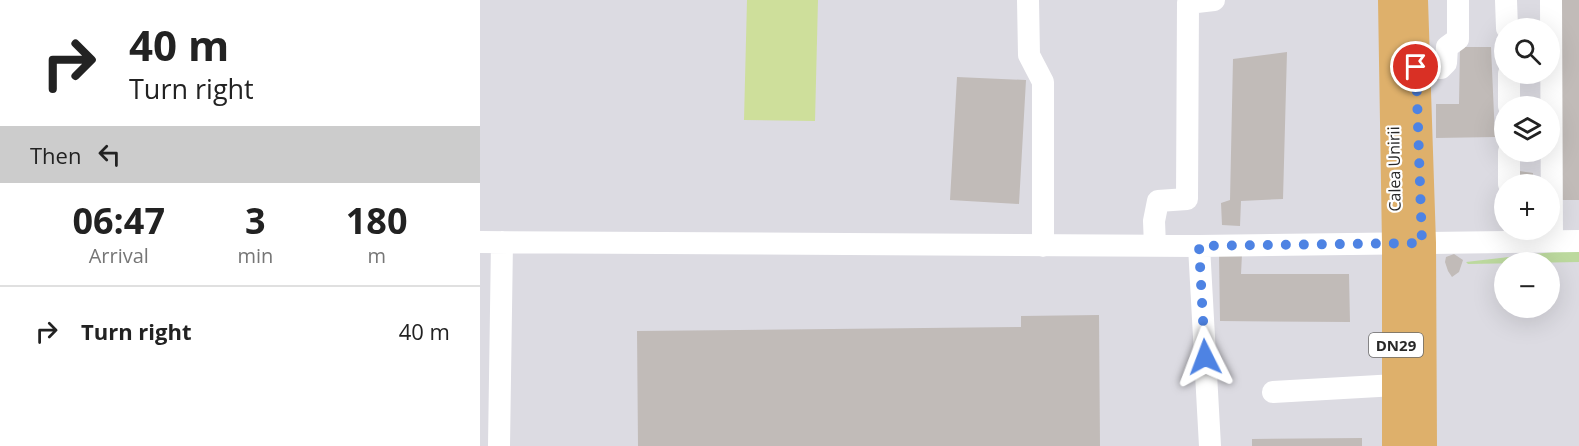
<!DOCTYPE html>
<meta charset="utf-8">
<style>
body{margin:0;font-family:"Open Sans",sans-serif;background:#f6f6f6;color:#222;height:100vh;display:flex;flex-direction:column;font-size:22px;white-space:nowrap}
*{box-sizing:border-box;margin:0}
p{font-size:20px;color:#767676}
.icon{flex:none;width:33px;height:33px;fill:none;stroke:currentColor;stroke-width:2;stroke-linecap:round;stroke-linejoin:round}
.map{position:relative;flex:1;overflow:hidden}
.details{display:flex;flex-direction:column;background:#fff;width:480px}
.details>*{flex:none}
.banner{background:#fff;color:#222;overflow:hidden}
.tools{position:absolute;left:1014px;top:18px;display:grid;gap:12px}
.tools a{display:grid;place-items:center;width:66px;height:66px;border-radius:50%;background:#fff;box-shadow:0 6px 24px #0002;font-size:30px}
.pin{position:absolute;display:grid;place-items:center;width:51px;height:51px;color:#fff;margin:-26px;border:3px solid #fff;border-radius:50%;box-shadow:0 2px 6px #0007}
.me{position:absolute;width:66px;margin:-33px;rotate:357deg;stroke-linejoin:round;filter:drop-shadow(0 0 4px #0008)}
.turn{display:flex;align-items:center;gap:21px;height:126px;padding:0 30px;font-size:27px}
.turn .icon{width:78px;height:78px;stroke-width:2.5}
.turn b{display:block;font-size:42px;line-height:51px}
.then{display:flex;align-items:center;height:57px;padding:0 30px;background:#0003;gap:12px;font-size:22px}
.eta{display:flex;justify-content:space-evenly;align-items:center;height:102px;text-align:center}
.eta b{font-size:36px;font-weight:700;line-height:42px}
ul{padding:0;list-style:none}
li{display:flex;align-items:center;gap:18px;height:90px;padding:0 30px;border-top:2px solid #e0e0e0}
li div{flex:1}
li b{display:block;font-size:22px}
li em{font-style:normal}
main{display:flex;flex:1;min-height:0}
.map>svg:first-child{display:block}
.industrial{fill:#dcdbe2;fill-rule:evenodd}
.green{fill:#bcd99e}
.pitch{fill:#cedf9b}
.building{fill:#c1bbb8}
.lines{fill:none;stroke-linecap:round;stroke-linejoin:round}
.minor{stroke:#fff;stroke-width:22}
.major{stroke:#deb06b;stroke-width:28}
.route{stroke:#4e83e3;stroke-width:10;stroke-dasharray:0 18}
.labels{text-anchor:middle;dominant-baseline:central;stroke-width:4.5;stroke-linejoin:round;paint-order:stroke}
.shield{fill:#fff;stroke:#686868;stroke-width:1.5}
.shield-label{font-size:15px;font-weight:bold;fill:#282828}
.street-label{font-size:16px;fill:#282828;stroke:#fff}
</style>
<main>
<section class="details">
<div class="banner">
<div class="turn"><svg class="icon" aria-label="right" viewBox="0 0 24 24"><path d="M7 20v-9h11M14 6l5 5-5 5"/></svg><div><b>40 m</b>Turn right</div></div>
<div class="then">Then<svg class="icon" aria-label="left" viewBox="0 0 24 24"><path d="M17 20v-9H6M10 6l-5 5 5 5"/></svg></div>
</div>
<div class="eta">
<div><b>06:47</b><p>Arrival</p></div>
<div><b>3</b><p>min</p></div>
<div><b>180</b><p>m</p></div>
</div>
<ul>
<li><svg class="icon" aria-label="right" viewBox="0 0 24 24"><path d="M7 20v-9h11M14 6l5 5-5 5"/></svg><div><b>Turn right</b></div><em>40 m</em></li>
</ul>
</section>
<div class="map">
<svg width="1099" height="446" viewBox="0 0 1099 446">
<rect width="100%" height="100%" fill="#e9e1db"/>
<path class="industrial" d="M 0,0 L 1099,0 L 1099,446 L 0,446 ZM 1024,28 L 1070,28 L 1070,74 L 1024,74 ZM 1024,106 L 1070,106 L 1070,152 L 1024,152 ZM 1024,184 L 1070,184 L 1070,230 L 1024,230 ZM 1024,262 L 1070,262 L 1070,308 L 1024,308 Z"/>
<path class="green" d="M 1099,249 L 1099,262 L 988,264 L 986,262 Z"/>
<path class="pitch" d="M 267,0 L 338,0 L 335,121 L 264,120 Z"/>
<path class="building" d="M 1078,0 L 1099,0 L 1099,200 L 1080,200 Z
M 980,47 L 1011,47 L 1015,137 L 956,138 L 956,104 L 979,104 Z
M 807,52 L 803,199 L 761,201 L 760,226 L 742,225 L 741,203 L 750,200 L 753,59 Z
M 477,77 L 546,80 L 539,204 L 470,200 Z
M 1033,170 L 1053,173 L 1054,184 L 1032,184 Z
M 739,254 L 762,254 L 761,274 L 869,274 L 870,322 L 740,321 Z
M 974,254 L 983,260 L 979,272 L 972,277 L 968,271 L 965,262 L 966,257 Z
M 619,315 L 620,446 L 158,446 L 157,331 L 541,327 L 541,316 Z
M 882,438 L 882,446 L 772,446 L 772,439 Z"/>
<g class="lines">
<path class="minor" d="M 548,0 L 549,55 L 563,82 L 563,246
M 1026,0 L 1027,28
M 1071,0 L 1072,241
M 936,67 L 961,68 L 966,63 L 967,47 L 978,39 L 978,0
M 1029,74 L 1029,106
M 1029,152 L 1029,184
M 0,242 L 719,246 L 1099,241
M 675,246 L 674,221 L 678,201 L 707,199 L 708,3 L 734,0
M 719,246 L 730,446
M 793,392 L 916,385
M 19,446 L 22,242"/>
<path class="major" d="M 912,0 L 916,244 L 916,446
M 934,0 L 942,243 L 943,446"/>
</g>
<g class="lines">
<path class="route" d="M 725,357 L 719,246 L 942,243 L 936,67"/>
</g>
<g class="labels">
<rect class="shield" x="889" y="333" width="54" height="24" rx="4.5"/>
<g class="shield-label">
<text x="916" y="345">DN29</text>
</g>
<g class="street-label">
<text transform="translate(914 169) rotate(-91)">Calea Unirii</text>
</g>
</g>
</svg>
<div class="tools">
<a><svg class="icon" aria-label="search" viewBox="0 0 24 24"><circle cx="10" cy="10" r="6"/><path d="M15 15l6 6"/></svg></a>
<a><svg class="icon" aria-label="layers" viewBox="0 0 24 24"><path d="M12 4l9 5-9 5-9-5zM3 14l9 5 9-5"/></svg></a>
<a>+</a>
<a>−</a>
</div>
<div class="pin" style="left:936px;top:67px;background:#d93025"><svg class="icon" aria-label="arrive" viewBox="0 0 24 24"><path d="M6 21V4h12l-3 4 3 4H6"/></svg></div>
<svg class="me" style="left:725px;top:357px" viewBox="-20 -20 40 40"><path d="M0-17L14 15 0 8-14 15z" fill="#4e83e3" stroke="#fff" stroke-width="4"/></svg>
</div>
</main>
